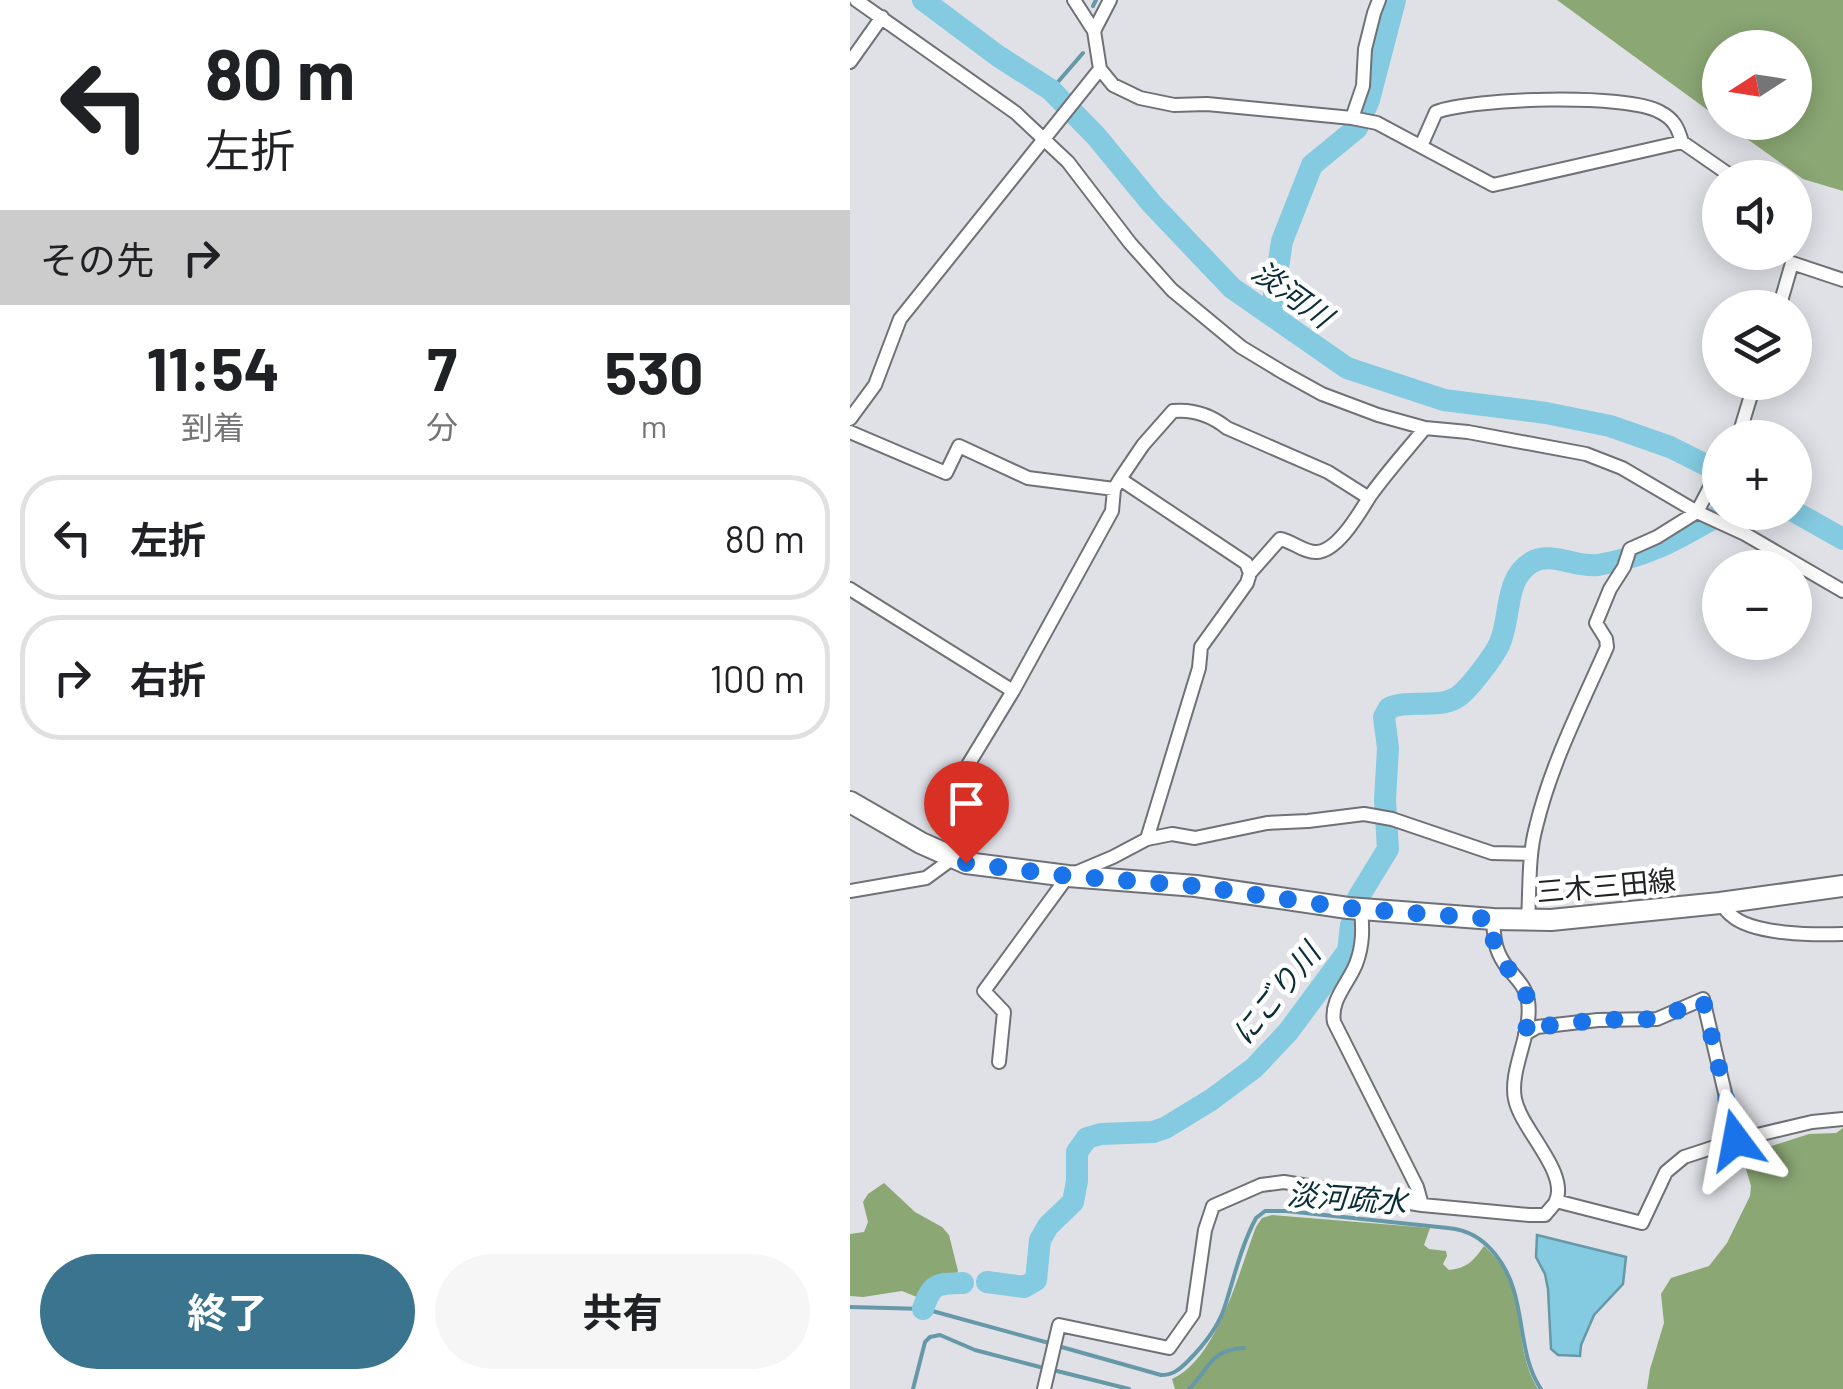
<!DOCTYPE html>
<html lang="ja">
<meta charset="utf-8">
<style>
body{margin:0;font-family:Barlow,"Noto Sans JP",sans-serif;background:#f6f6f6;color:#202124;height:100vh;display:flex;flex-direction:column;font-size:38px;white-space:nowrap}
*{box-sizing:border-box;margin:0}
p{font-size:32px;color:#757577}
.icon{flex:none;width:55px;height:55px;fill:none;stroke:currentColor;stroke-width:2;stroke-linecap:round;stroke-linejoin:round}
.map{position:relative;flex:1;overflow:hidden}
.drawer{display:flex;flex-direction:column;background:#fff;width:850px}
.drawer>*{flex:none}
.top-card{background:#fff;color:#202124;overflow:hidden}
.needle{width:65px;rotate:258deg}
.fabs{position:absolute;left:852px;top:30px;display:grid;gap:20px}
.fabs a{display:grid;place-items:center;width:110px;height:110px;border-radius:50%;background:#fff;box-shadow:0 5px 25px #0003;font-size:50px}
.pin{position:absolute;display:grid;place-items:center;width:85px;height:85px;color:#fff;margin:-102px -42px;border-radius:50% 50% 50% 0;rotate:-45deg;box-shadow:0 0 10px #0007}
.pin .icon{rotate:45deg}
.me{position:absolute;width:110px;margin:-55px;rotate:347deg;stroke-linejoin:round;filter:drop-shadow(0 0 8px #0008)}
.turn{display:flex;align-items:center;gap:35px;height:210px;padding:0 40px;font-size:45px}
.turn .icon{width:130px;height:130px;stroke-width:2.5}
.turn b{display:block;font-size:70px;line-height:85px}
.then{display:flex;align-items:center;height:95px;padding:0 40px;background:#0003;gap:20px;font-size:38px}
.eta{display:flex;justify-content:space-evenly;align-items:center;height:170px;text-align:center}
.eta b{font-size:60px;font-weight:700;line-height:70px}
.primary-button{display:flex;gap:20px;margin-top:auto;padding:20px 40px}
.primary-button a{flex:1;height:115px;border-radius:60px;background:#3b748e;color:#fff;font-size:40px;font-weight:700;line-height:115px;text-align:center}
.primary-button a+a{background:#f6f6f6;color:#202124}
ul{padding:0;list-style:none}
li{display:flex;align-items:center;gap:30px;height:125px;margin:0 20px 15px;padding:0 20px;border:5px solid #e0e0e0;border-radius:40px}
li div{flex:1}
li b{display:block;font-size:38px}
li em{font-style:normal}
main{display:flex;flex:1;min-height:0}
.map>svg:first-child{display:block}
.forest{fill:#8ba774}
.water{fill:#84cbe1;stroke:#6698a8;stroke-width:2.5}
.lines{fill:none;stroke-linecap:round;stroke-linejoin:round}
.stream{stroke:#6698a8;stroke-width:4}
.river{stroke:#84cbe1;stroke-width:22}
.street-casing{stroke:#6f7176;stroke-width:16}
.primary-casing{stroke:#6f7176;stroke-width:24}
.street{stroke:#fff;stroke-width:12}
.primary{stroke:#fff;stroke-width:20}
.route{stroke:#1a73e8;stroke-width:18;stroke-dasharray:0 32.4}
.labels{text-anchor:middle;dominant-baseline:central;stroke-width:9;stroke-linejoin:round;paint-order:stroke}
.street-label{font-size:28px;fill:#212224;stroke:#fff}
.water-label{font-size:30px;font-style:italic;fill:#0a2e38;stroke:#fff}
</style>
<main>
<section class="drawer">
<div class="top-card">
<div class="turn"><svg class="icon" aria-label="left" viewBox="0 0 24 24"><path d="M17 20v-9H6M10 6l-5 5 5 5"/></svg><div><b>80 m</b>左折</div></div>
<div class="then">その先<svg class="icon" aria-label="right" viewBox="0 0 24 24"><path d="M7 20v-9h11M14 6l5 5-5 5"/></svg></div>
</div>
<div class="eta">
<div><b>11:54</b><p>到着</p></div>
<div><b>7</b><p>分</p></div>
<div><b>530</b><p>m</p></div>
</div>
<ul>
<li><svg class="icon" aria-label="left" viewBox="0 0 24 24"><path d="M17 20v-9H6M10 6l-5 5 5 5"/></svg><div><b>左折</b></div><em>80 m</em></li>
<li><svg class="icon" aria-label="right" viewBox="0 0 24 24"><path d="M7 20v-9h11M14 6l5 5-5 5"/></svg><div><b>右折</b></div><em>100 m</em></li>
</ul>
<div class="primary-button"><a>終了</a><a>共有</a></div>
</section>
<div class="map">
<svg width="993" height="1389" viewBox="0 0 993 1389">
<rect width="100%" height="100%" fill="#dfe1e7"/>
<path class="forest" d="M 707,0 L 993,0 L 993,191 L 953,179 L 875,123 L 945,122 L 945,48 L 870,48 L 870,119 Z
M 993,1128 L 993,1389 L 797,1389 L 800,1369 L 814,1323 L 811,1294 L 821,1278 L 859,1266 L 877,1243 L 900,1196 L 901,1186 L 896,1169 L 906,1151 L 959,1134 L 986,1133 Z
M 34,1183 L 65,1212 L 92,1227 L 99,1235 L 108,1271 L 84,1304 L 52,1291 L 13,1297 L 0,1296 L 0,1234 L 14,1232 L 18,1222 L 13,1202 L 18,1194 Z
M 422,1215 L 580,1228 L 574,1245 L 579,1249 L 596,1251 L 597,1256 L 593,1264 L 599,1270 C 618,1268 624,1260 634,1246 C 683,1289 659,1343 688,1389 L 325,1389 L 322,1379 C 368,1358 389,1271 406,1227 L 412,1218 Z"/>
<path class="water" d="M 687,1235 L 776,1257 L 773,1284 L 744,1315 L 731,1345 L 730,1356 L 708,1355 L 701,1349 L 698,1289 L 695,1274 L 686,1257 Z"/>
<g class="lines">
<path class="stream" d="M 243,6 L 246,0
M 201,90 L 233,53
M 0,1307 L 75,1309 L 199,1343
M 208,1346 L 311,1375 C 323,1375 329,1370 338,1361 C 353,1346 367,1329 374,1309 C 384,1278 391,1246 406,1218 L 415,1211 L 436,1211 L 598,1228 C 618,1230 632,1238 645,1254 C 679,1295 664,1349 691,1389
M 207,1371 L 279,1389
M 63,1389 L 75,1342 L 80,1337 L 90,1335 L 125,1350 L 190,1367
M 339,1389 C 359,1369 361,1349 394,1348"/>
<path class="river" d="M 73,0 L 148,56 L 201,90 L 246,136 L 302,204 L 382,288 L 497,368 L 594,400 L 696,413 L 760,426 L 820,447 L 870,472
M 421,315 L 432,241 L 462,165 L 507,128 L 519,100 L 545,0
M 945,512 L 993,539
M 508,898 L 538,849 L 535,800 L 538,748 L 534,717 L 539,708 C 559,699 586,709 606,698 C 618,691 643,657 649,645 C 662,618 653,579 682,562 C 702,551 726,568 748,565 C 801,556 829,538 874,512
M 137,1282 L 174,1287 L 186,1280 L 190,1240 L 198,1226 L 223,1202 L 227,1181 L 227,1152 L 237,1138 L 251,1134 L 303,1132 L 315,1128 L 361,1100 L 404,1068 L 438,1032 L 498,951 L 501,925
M 73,1309 C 82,1283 86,1284 113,1283"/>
<defs>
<path id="street" d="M 6,0 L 166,113 L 218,162 L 280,243 L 322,290 L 391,347 L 434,373 L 472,394 L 528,415 L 575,428 L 618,432 L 736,454 L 772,468 L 847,512 L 895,534 L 993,591
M 244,31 L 260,0
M 0,62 L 32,17
M 250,69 L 263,85 L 290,98 L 324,105 L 357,104 L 502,118 L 527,123 L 643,185 L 832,142 L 884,178
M 502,118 L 513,86 L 515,49 L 524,13 L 529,0
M 571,146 L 586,112 C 622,98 777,93 810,112 C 824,119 828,128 832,142
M 929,308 L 942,263 L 993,280
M 0,419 L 25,385 L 50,319 L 250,69 L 244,31 L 224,0
M 0,432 L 96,473 L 109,446 L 178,478 L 264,489 L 270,479 L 396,563 L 400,573 L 397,583 L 351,647 L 349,668 L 297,839
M 888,438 L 905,382
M 270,479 L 293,445 L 323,411 C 344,409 361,415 377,428 L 478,472 L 519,498
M 400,573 L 430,539 C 442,541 455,553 467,552 C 488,551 510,512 520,496 C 537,472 557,450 575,428
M 0,589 L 163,691
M 118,765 L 163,691 L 262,511 L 264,489
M 0,891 L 76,878 L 102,859
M 870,903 C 874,907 877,912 881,915 C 902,935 965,935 993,934
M 511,909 C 513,929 513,946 506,964 C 498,984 480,1000 484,1022 L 567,1187 L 572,1205
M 678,919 C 680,889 678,856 686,827 C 701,764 731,706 757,647 L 756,639 L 746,623 L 760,589 L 774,567 L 780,549 L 807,537 L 847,512 L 870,468
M 675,1034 L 687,1027 L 748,1020 L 807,1019 L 853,999 L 886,1140
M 149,1062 L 154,1012 L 134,991 L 218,876 L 263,857 L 297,839 L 322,834 L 345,838 L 417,823 L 458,821 L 514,814 L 542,819 L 642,853 L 681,854
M 706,1201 L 792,1223 L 816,1172 L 834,1157 L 886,1140 L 962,1122 L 993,1119
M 194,1389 L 209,1325 L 319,1348 L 343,1314 L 355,1230 L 363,1206 L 411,1185 L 434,1182 L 572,1205 L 679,1215 L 695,1215 C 698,1211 702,1207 705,1203 C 721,1174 671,1130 665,1099 C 659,1069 683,1033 678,1001 C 676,985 662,975 654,963 C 644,948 644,935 643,919"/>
<path id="primary" d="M 0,802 L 71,843 L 116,863 L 218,876 L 346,886 L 498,908 L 643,919 L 701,920 L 870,903 L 993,886"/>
</defs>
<use href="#street" class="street-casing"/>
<use href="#primary" class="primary-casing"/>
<use href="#street" class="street"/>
<use href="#primary" class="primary"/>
</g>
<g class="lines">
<path class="route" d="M 116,863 L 218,876 L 346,886 L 498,908 L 642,919 L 644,944 L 653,962 L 676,992 L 678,1013 L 676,1034 L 687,1027 L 748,1020 L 807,1019 L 853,1000 L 886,1140"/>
</g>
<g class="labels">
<g class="street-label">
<text transform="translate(756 885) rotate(-5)">三木三田線</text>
</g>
<g class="water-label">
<text transform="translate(443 293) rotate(36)">淡河川</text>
<text transform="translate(425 993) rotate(-51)">にごり川</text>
<text transform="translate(497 1197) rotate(4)">淡河疏水</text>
</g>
</g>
</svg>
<div class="fabs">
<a><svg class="needle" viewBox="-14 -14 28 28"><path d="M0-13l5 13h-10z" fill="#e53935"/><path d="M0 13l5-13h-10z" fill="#757577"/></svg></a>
<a><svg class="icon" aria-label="sound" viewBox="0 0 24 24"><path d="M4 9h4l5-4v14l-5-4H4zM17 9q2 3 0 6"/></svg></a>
<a><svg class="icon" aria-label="layers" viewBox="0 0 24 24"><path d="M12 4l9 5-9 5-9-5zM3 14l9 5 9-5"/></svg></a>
<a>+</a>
<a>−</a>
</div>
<div class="pin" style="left:116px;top:863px;background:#d93025"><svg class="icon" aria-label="arrive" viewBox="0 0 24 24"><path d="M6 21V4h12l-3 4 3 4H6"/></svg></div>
<svg class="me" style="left:886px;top:1140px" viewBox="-20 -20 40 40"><path d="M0-17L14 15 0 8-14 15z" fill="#1a73e8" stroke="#fff" stroke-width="4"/></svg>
</div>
</main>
